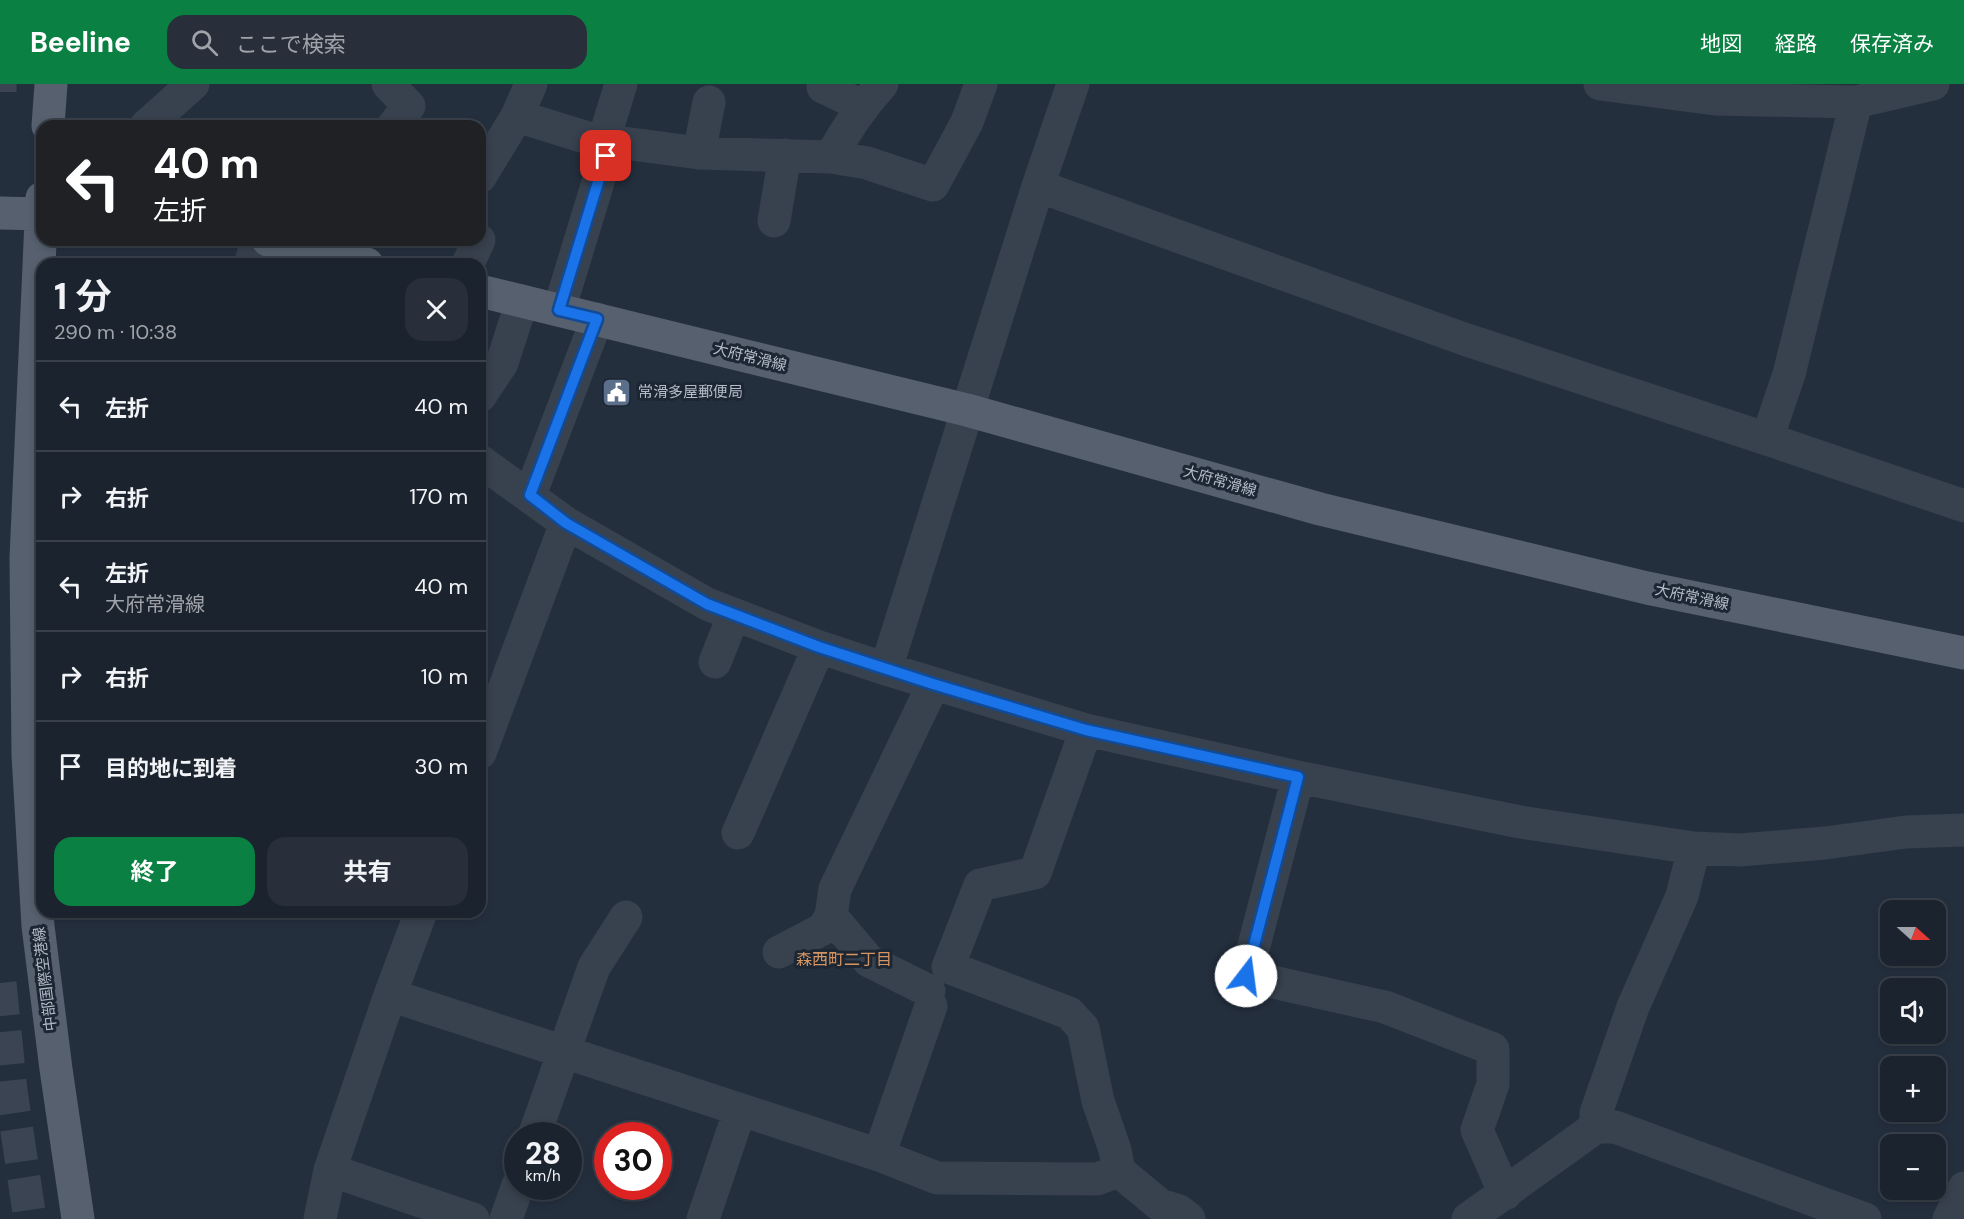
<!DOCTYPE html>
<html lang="ja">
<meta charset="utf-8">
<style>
body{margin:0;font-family:"DM Sans","Noto Sans JP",sans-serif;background:#282f3a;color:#f1f3f6;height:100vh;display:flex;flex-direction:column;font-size:22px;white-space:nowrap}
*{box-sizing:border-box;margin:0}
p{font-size:20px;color:#a0a4aa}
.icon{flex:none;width:33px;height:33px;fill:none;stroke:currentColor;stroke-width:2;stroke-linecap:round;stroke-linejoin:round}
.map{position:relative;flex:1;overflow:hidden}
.panel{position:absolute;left:36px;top:174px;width:450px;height:660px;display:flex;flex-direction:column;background:#1b232e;border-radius:18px;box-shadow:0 3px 9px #0003,0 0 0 2px #39404a}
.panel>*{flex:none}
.top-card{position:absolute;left:36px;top:36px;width:450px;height:126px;border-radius:18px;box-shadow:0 3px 9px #0003,0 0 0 2px #39404a;background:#202124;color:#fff;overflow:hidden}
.needle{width:39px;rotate:111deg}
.buttons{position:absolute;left:1880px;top:816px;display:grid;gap:12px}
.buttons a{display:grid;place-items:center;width:66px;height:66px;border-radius:12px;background:#1b232e;box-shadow:0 3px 9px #0003,0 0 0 2px #39404a;font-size:30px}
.speed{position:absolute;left:504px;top:1038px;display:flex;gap:12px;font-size:30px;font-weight:700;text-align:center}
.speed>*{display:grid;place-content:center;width:78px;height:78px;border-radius:50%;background:#1b232e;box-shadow:0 3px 9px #0003,0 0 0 2px #39404a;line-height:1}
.speed small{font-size:15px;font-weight:400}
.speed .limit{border:9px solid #d22;background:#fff;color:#111}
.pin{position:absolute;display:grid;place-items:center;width:51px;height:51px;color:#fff;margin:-26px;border-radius:12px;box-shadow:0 3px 9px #0006}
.me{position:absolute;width:66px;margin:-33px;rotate:15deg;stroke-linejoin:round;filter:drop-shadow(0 0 4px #0008)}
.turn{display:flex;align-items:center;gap:21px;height:126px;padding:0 18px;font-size:27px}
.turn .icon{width:78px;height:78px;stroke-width:2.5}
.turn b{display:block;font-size:42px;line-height:51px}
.round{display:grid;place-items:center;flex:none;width:63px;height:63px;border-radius:18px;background:#282f3a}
.summary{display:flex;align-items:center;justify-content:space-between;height:102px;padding:0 18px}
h1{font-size:36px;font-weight:700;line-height:45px}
.button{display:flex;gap:12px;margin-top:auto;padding:12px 18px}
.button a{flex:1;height:69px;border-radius:18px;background:#0b8043;color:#fff;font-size:24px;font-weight:700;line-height:69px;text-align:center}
.button a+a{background:#282f3a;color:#f1f3f6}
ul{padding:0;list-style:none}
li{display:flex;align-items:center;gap:18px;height:90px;padding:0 18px;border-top:2px solid #39404a}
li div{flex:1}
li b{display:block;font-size:22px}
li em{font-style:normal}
header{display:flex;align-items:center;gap:36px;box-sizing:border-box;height:84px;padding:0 30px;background:#0b8043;color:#fff}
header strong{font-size:28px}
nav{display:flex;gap:33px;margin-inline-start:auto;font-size:21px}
.search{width:420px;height:54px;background:#282f3a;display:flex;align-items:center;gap:15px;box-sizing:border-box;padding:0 21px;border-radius:18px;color:#a0a4aa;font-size:22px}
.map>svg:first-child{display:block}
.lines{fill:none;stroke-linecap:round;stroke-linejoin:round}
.highway-tunnel{stroke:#3a4453;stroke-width:33;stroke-dasharray:33 16;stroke-linecap:butt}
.minor{stroke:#38414e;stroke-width:33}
.major{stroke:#56606e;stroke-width:33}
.route-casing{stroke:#114b97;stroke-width:15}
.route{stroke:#1a73e8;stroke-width:10}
.labels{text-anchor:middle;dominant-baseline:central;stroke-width:6;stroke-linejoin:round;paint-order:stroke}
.street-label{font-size:15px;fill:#b4bcc9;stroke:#1d2633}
.poi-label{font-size:15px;fill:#b4bcc9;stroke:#1d2633;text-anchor:start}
.neighbourhood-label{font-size:16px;fill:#d59563;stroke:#1d2633}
</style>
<header>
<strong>Beeline</strong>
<div class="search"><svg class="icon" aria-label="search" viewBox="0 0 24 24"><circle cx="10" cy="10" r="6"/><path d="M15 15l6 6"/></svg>ここで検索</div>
<nav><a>地図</a><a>経路</a><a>保存済み</a></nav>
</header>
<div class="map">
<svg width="1964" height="1135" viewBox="0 0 1964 1135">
<rect width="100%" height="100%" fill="#242f3e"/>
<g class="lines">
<path class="highway-tunnel" d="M 0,8 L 0,0
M 0,899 L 11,1007 L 30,1135"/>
<path class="minor" d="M 388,0 L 409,22 L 393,42
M 1600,0 L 1715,15 L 1856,18 L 1933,0
M 823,3 L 862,22
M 517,32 L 604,59 L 616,58 L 699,69 L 831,73 C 845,47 861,23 882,0
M 146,42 L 193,0
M 699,69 L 709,18
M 831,73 L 867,79 L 933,101 L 967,38 L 981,0
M 480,93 L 517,32 L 531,0
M 1038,102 L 1464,255 L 1767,355 L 1964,422
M 774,137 L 785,71
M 250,180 L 258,156
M 468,180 L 479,156
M 559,226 L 606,72 L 604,59 L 605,52 L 621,0
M 480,312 L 502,279 L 522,217
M 1767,355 L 1789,290 L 1856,18
M 480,377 L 566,439 L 707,520 L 819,563 L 886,585 L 1086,646 L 1298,693 L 1520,738 L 1694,764 L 1740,766 L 1825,759 L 1906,748 L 1964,746
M 530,411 L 597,235
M 715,578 L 734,530
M 886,585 L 1038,102 L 1073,0
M 1086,646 L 1035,789 L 980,801 L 948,883 L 1069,929 L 1083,944 L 1098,1017 L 1115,1066 L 1119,1087
M 480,669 L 566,439
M 1298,693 L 1246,892 L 1385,923 L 1493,965 L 1493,1000 L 1477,1046 L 1505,1110
M 738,749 L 819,563
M 779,868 L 823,845 L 831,832
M 929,907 L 869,877 L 831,832 L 835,805 L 933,601
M 390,911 L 879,1071 L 937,1094 L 1097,1095 L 1119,1087 L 1160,1121 L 1179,1127 L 1189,1135
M 1596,1043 L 1596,1029 L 1633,923 L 1682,812 L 1694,764
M 534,1052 L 594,883 L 626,833
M 879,1071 L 931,922
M 330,1086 L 473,1135
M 320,1135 L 330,1086 L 390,911 L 421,828
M 506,1135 L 518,1101
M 703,1135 L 740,1026
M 1468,1135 L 1596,1043 L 1615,1043 L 1865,1135
M 1949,1135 L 1964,1104"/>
<path class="major" d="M 48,42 L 51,0
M 42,114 L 26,474 L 28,671 L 38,842 L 56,985 L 78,1135
M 0,129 L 42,130
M 268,156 L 367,180
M 480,207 L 967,326 L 1320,425 L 1647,504 L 1964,569"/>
</g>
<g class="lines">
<defs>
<path id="route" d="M 606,72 L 559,226 L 597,235 L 530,411 L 566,439 L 707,520 L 819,563 L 933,600 L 1086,646 L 1298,693 L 1246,892"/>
</defs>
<use href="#route" class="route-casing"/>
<use href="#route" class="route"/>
</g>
<defs>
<symbol id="civic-square" viewBox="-11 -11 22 22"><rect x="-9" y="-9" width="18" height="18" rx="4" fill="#5c6f8a" stroke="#1d2633"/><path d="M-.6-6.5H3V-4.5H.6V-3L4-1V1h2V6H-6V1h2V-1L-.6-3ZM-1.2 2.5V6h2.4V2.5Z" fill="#fff"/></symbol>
</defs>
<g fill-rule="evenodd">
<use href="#civic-square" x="600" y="292" width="33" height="33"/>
</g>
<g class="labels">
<g class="street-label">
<text transform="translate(750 273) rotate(14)">大府常滑線</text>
<text transform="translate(1220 397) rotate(16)">大府常滑線</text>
<text transform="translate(1692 513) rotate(12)">大府常滑線</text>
<text transform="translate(45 895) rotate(-97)">中部国際空港線</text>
</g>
<g class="poi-label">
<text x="638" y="308">常滑多屋郵便局</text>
</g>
<g class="neighbourhood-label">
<text x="844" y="875">森西町二丁目</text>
</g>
</g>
</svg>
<div class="buttons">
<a><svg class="needle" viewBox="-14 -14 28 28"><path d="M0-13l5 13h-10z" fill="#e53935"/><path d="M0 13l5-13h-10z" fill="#a0a4aa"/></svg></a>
<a><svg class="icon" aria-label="sound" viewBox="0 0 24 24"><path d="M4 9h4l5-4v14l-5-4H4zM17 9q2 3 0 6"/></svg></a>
<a>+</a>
<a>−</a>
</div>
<div class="speed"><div>28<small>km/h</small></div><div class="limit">30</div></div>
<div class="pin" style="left:606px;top:72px;background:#d93025"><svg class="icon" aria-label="arrive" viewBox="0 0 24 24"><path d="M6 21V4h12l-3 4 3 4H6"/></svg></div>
<svg class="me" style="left:1246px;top:892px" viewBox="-20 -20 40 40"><circle r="19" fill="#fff"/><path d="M0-13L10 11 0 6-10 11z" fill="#1a73e8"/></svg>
<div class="top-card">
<div class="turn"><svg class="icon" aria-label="left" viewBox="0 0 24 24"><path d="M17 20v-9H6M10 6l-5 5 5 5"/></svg><div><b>40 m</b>左折</div></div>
</div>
<section class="panel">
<div class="summary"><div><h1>1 分</h1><p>290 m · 10:38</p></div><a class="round"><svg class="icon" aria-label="close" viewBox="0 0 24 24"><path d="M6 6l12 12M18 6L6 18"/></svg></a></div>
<ul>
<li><svg class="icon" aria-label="left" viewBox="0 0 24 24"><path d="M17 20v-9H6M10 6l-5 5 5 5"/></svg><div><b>左折</b></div><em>40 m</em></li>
<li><svg class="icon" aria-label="right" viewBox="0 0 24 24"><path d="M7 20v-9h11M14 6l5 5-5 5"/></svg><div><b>右折</b></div><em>170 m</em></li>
<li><svg class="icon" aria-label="left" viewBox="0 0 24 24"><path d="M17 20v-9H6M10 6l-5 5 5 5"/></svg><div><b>左折</b><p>大府常滑線</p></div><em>40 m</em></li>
<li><svg class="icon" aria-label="right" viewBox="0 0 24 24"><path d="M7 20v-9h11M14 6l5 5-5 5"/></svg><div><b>右折</b></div><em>10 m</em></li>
<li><svg class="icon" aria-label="arrive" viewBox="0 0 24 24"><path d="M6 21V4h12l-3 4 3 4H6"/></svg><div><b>目的地に到着</b></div><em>30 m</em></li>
</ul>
<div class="button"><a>終了</a><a>共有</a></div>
</section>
</div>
